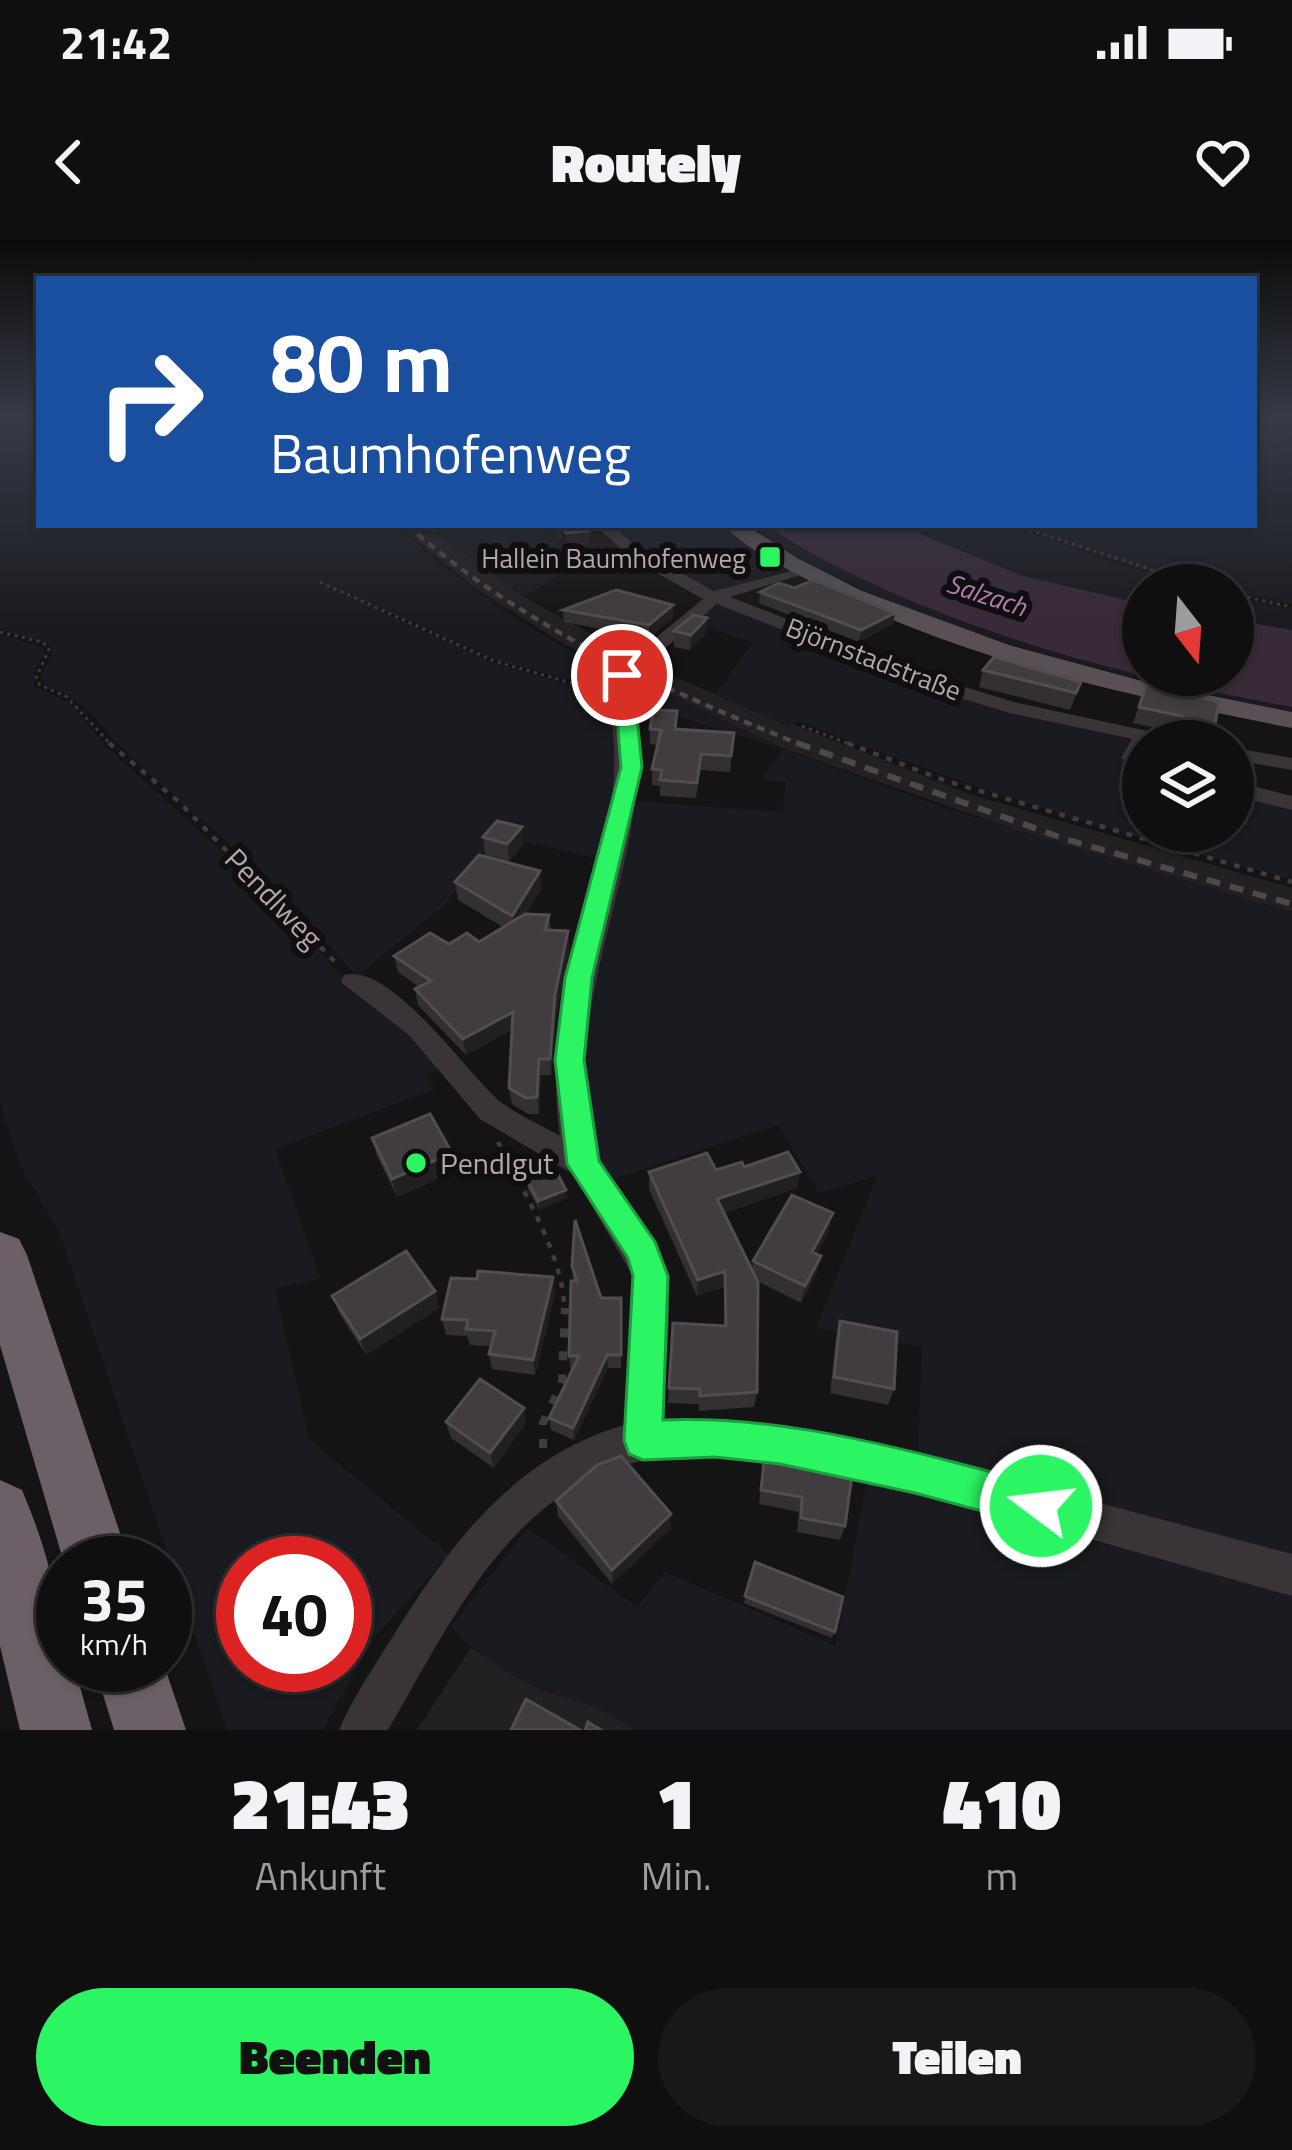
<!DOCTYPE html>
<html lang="de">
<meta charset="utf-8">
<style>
body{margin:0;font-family:"Titillium Web",sans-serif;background:#191818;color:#f1f3f6;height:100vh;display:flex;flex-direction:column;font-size:45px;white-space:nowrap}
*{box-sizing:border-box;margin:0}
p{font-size:39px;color:#9c9c9e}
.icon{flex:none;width:66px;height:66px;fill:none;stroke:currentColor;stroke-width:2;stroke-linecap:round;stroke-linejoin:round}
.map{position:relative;height:1490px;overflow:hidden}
.side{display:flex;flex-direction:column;background:#100f0f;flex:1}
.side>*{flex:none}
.top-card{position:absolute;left:36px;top:36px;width:1221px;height:252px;border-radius:0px;box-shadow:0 3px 9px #0004,0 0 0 3px #302f2f;background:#1a4fa0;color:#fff;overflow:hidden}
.needle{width:78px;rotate:163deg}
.fabs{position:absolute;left:1122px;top:324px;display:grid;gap:24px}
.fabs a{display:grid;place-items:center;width:132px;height:132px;border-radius:50%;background:#100f0f;box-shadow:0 3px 9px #0004,0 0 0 3px #302f2f;font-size:60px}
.speed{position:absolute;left:36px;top:1296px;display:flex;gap:24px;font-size:60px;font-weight:700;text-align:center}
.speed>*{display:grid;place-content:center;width:156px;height:156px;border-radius:50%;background:#100f0f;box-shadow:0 3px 9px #0004,0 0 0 3px #302f2f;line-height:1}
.speed small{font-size:30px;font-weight:400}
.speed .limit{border:18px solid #d22;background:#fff;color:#111}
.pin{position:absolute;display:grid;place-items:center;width:102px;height:102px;color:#fff;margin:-51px;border:6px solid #fff;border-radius:50%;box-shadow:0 3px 12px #0007}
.me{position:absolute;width:132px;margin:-66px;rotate:285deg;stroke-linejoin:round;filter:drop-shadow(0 0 9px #0008)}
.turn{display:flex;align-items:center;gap:42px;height:252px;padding:0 36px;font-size:54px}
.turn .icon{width:156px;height:156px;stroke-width:2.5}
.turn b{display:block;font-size:84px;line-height:102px}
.eta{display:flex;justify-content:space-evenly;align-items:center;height:204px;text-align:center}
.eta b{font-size:72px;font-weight:800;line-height:84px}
.primary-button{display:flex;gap:24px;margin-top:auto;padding:24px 36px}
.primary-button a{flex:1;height:138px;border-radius:72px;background:#2cf564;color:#111;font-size:48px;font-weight:800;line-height:138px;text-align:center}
.primary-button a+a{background:#191818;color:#f1f3f6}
.status{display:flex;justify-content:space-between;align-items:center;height:84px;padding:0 60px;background:#100f0f;direction:ltr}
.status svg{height:33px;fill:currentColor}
header{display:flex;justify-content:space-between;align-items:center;height:156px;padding:0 36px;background:#100f0f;font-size:54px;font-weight:800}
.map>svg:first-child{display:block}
.built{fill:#222021}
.green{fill:#1a1b20;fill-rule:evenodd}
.water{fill:#392a38}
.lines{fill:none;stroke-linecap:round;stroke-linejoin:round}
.path-far2{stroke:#413a3f;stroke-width:3;stroke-dasharray:3 4.5;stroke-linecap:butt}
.path-far1{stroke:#413a3f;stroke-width:4.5;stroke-dasharray:6 8;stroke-linecap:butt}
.path{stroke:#413a3f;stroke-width:8;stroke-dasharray:9 14;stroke-linecap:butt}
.minor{fill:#3a3438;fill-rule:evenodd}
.major{fill:#595056;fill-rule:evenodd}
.highway{fill:#6b6068;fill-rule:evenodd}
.rail-far1{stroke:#4f474c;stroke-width:4.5;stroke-dasharray:8 6;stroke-linecap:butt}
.rail{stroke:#4f474c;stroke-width:6;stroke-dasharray:14 10;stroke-linecap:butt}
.wall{fill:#332f32}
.shaded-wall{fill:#211f20}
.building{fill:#413c3f;stroke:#534c51;stroke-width:3}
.route{fill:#2cf564;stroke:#1d9f41;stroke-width:3}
.poi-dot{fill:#2cf564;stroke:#100f0f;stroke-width:4.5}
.labels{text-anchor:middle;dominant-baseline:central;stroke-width:12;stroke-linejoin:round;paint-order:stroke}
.far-poi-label{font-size:27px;fill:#b6a5b1;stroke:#100f0f;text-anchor:end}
.far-water-label{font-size:27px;font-style:italic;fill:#b27bad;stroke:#100f0f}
.far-street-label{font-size:27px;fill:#b6a5b1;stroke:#100f0f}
.street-label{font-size:30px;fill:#b6a5b1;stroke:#100f0f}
.poi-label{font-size:30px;fill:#b6a5b1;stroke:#100f0f;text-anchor:start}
</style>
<div class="status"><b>21:42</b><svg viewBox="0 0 49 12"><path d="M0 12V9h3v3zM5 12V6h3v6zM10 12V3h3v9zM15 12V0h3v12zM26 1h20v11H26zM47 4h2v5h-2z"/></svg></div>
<header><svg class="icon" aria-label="back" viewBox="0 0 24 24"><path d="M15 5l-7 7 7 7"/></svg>Routely<svg class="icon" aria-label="heart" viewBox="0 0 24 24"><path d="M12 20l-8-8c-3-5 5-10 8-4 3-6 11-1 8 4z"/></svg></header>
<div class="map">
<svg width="1292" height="1490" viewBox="0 0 1292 1490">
<rect width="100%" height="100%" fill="#151414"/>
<path class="built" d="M 397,285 L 425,285 L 524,357 L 656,430 L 972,555 L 1292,648 L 1292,672 L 1065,607 L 784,509 L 562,403 L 475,348 Z
M 471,1408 L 541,1450 L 601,1467 L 634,1490 L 417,1490 Z"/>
<path class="green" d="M 0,176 L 39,176 L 39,285 L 397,285 C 439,329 562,417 620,430 L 603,448 L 496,420 L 324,344 L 492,422 L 611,457 L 628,510 L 602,620 L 497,595 L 445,665 L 357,736 C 315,691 273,645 227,602 C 181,560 131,522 92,474 C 77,457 53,454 40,437 L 52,414 L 51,406 L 0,389 Z
M 1254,176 L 1292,176 L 1292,364 L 1233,351 L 1233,345 C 1162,345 1083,313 1018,285 L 1254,285 L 1254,194 L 1270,209 L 1277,207 L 1254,191 Z
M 425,285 L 545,285 L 571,327 L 524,357 Z
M 612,285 L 718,285 L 784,329 C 763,336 740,348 719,350 C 690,352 631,306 612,285 Z
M 741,285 L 767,285 L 788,302 L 886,350 L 984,390 L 1158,439 L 1292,467 L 1292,472 C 1102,434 907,389 741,285 Z
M 916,285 L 1011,285 L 1188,345 L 1143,345 L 1143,364 L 1023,336 L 921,295 Z
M 1233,356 L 1292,369 L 1292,390 L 1233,380 Z
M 723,362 L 1019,473 L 1133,500 L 1125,521 L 1143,526 L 1143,591 L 1233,591 L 1233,551 L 1292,567 L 1292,639 C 1123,597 959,544 798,481 L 788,486 L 715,455 L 753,402 L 692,383 Z
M 0,394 L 43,407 L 44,415 L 35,430 L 33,445 L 71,464 L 106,506 L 276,660 L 342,737 L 447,827 L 427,835 L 435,849 L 275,909 L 321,1039 L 275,1048 L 309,1199 L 449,1315 L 375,1397 L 322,1490 L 227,1490 L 59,991 L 21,927 L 0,863 ZM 243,1323 L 345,1323 L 345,1425 L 243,1425 Z
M 633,436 L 784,509 L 944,568 L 1292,672 L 1292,1317 L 918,1213 L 922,1107 L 816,1088 L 877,936 L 819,953 L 778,885 L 610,940 C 541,822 599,682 634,561 L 782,572 L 786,542 L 761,540 L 783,509 L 628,461 L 626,446 Z
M 867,1239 L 1292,1355 L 1292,1490 L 634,1490 C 600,1466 584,1464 546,1451 C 512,1439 475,1413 451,1387 L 528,1288 L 637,1367 L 665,1332 L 836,1406 Z"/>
<path class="water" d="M 767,285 L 916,285 L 922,295 L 1023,336 L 1143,364 L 1143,435 L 1233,435 L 1233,380 L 1292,390 L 1292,467 C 1142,440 992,402 854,335 C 824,320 794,306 767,285 Z"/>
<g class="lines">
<path class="path-far2" d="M 1254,193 L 1271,210
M 1015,285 L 1198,345
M 320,342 L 494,421 L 593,449
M 1233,354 L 1292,367
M 0,392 L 42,402 L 49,409 L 36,438 L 40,445 L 67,457 L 112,506
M 802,486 L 855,506"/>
<path class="path-far1" d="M 109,503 L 179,562 L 338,725
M 847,503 L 946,541 L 1292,642
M 498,902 C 521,947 566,1020 564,1071"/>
<path class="path" d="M 543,1208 L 543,1183 L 562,1143 L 565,1068"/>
<path class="minor" d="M 595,285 L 611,285 L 644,313 L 714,351 L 810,326 L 810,332 L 730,357 L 958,445 L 1014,462 L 1175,497 L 1178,501 L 1143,501 L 1143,530 L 1121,518 L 1132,499 L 1010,473 L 944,453 L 717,364 L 630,438 C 622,458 632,469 637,490 C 641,513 638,539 635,563 C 621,670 574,767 588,878 C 596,940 650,974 666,1032 C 674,1065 664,1141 663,1179 L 754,1182 L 915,1214 L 1292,1314 L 1292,1356 C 1151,1317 1011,1274 869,1243 C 804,1229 737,1212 670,1217 C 632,1220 600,1231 568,1251 C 484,1306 437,1406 388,1490 L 339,1490 C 352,1459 372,1430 390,1401 C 449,1306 512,1218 624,1185 L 633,1036 L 573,934 L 480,879 L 409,795 L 341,742 L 344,735 C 392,722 469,837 502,863 C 519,876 542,885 560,896 C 552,841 556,785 569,731 C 592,637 633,549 605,452 L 615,431 L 703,359 L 632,319 Z
M 1233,508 L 1292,518 L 1292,530 L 1233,520 Z
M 1233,541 L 1292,556 L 1292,570 L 1233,555 Z"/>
<path class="major" d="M 723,285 L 746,285 L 797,318 L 862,351 L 1009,405 L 1153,444 L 1292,472 L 1292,488 C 1130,456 963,421 816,344 C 785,328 748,310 723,285 Z"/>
<path class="highway" d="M 0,992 L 19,999 L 27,1015 L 130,1323 L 64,1323 L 0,1105 Z
M 0,1240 L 22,1250 C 45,1304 63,1366 63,1425 L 74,1425 L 92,1490 L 20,1490 L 0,1406 Z
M 94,1425 L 164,1425 L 186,1490 L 114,1490 Z"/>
<path class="rail-far1" d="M 407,285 C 522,387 663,449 804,506"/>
<path class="rail" d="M 797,503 L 1065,599 L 1292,664"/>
</g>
<path class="wall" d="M 794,348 L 895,373 L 893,384 L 859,402 L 759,363 L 760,352 Z
M 673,365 L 673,378 L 649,398 L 564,382 L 563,370 Z
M 674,391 L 706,393 L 690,410 L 674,407 Z
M 983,430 L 1081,442 L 1070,470 L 979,447 Z
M 1146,445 L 1212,501 L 1150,501 L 1155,489 L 1160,489 L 1133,483 Z
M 650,489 L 734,493 L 730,532 L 700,530 L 696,558 L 660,556 L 660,546 L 652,545 L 652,529 L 658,505 L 650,504 Z
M 483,597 L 523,605 L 509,621 L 485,615 Z
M 540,631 L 541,649 L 526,674 L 549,675 L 551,690 L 570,707 L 557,771 L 551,835 L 541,835 L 539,874 L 528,874 L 512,864 L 509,848 L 512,790 L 466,815 L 418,765 L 415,749 L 419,747 L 398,732 L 394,716 L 449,704 L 479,702 L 503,687 L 458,660 L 455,642 Z
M 372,898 L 456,931 L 397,957 L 377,916 Z
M 744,927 L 800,932 L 797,948 L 724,973 L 752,1031 L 753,1021 L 829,991 L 817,1014 L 817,1033 L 801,1063 L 757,1041 L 757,1152 L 754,1167 L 699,1171 L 699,1164 L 668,1163 L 673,1083 L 724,1086 L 724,1047 L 697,1056 L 649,949 L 649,932 L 716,930 Z
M 527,940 L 566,950 L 567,958 L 539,970 L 528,949 Z
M 572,1026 L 601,1058 L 621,1058 L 621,1128 L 608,1128 L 574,1200 L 551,1190 L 549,1178 L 573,1129 L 570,1129 L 569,1116 L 573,1041 Z
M 435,1051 L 439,1068 L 366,1115 L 339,1073 L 332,1056 Z
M 555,1053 L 535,1135 L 492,1129 L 489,1114 L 491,1106 L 470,1105 L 467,1096 L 446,1095 L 442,1079 Z
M 840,1081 L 894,1149 L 888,1165 L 830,1153 L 836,1097 Z
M 446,1182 L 526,1183 L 494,1228 L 451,1198 Z
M 765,1211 L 845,1286 L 840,1300 L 797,1292 L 799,1272 L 759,1264 Z
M 556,1261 L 671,1274 L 671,1288 L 612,1344 L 558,1276 Z
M 755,1322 L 835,1392 L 832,1398 L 744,1363 Z"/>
<path class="shaded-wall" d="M 562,287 L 562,300 L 555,301 L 554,288 Z
M 589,291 L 590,304 L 566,307 L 566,293 Z
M 673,365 L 673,378 L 649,398 L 649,385 Z
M 895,373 L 893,384 L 859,402 L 861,390 Z
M 707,378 L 706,393 L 690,410 L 691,395 Z
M 522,587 L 523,605 L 509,621 L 507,604 Z
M 540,631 L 541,649 L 514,694 L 512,676 Z
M 568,691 L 570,707 L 557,771 L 551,835 L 550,819 L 555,755 Z
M 513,772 L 515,789 L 466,815 L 463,799 Z
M 539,819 L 541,835 L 539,874 L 537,857 Z
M 452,913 L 456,931 L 397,957 L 392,939 Z
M 800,932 L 797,948 L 715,976 L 717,959 Z
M 566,950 L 567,958 L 539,970 L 538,961 Z
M 833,973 L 829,991 L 809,1029 L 812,1012 Z
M 821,1016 L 817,1033 L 801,1063 L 805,1046 Z
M 725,1031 L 724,1047 L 697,1056 L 698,1040 Z
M 553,1037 L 555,1053 L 535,1135 L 533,1120 Z
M 435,1051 L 439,1068 L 366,1115 L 360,1099 Z
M 607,1115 L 608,1128 L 574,1200 L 573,1188 Z
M 524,1168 L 526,1183 L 494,1228 L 490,1213 Z
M 671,1274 L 671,1288 L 612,1344 L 612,1330 Z"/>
<path class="building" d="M 556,285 L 587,285 L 589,291 L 566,293 L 562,287 L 554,288 Z
M 814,340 L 895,373 L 861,390 L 760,352 L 779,343 L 794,348 Z
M 616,350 L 673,365 L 649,385 L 563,370 Z
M 693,375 L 707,378 L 691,395 L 674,391 Z
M 994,417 L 1081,442 L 1076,453 L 983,430 Z
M 1146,445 L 1219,462 L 1212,501 L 1156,501 L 1159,495 L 1155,489 L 1185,489 L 1188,482 L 1182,476 L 1139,467 Z
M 653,470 L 677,471 L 675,489 L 734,493 L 731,516 L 701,514 L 697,543 L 660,540 L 662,530 L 652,529 L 661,490 L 650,489 Z
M 497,581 L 522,587 L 507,604 L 483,597 Z
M 479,615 L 540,631 L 512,676 L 455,642 Z
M 525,674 L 549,675 L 545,690 L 568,691 L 555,755 L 550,819 L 539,819 L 537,857 L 526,858 L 509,848 L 513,772 L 463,799 L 415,749 L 431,741 L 394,716 L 430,693 L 449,704 L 467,693 L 479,702 Z
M 430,874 L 452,913 L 392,939 L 372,898 Z
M 788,912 L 800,932 L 717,959 L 758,1042 L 757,1152 L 700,1156 L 700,1149 L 669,1148 L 673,1083 L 726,1086 L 725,1031 L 698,1040 L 649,932 L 707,913 L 716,930 L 742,922 L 744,927 Z
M 555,929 L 566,950 L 538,961 L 527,940 Z
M 792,955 L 833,973 L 812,1012 L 821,1016 L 805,1046 L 753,1021 Z
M 575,980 L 601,1058 L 621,1058 L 621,1115 L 607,1115 L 573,1188 L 549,1178 L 579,1116 L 569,1116 L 571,1041 L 577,1041 L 572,1026 Z
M 406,1011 L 435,1051 L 360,1099 L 332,1056 Z
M 478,1031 L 553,1037 L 533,1120 L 489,1114 L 495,1091 L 466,1089 L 468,1080 L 442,1079 L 451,1038 L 477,1039 Z
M 840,1081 L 897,1092 L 894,1149 L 834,1137 Z
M 480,1139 L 524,1168 L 490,1213 L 446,1182 Z
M 765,1211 L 853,1228 L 845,1286 L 801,1278 L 802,1257 L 761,1250 Z
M 621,1216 L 671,1274 L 612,1330 L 556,1261 L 597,1225 Z
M 755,1322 L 843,1357 L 835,1392 L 745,1356 Z
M 526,1459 L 580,1490 L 511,1490 Z
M 588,1482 L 601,1490 L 585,1490 Z"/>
<linearGradient id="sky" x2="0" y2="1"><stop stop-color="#0c0b0b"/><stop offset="0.46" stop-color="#353a45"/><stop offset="1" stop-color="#353a45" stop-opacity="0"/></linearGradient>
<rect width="1292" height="384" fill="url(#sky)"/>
<path class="route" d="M 615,431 L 632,435 L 625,452 L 637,477 L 642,527 L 592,738 L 584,820 L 599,921 L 655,1002 L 668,1036 L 663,1180 C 763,1176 861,1198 957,1223 C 990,1232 1024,1239 1055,1252 L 1061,1266 L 1055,1281 L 1041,1287 L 915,1253 L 780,1224 L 715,1217 L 643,1220 L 629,1214 L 624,1200 L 633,1036 L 628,1018 L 567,924 L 555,820 L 565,738 L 621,527 L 617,477 L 605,452 Z"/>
<g class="poi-dot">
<rect x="758" y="305" width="24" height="24" rx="6"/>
<circle cx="416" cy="923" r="12"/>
</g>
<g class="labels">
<g class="far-poi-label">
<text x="746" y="317">Hallein Baumhofenweg</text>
</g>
<g class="far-water-label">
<text transform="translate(987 354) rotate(18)">Salzach</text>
</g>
<g class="far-street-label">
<text transform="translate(874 418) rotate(21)">Björnstadstraße</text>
</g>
<g class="street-label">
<text transform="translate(274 658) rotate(46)">Pendlweg</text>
</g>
<g class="poi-label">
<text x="440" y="923">Pendlgut</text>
</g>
</g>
</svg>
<div class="fabs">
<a><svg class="needle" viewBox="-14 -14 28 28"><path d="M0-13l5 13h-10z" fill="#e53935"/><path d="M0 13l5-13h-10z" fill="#9c9c9e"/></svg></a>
<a><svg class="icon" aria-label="layers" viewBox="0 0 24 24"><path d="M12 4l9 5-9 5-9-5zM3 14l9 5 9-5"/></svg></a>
</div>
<div class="speed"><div>35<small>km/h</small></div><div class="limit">40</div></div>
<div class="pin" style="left:622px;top:435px;background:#d93025"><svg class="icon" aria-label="arrive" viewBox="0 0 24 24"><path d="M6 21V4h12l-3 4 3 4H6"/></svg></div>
<svg class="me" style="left:1041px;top:1266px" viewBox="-20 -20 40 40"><circle r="17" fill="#2cf564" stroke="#fff" stroke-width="3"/><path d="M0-11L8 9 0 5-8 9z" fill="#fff"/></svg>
<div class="top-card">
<div class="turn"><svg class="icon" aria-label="right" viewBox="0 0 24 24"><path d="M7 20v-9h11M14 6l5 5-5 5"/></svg><div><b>80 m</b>Baumhofenweg</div></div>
</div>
</div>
<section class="side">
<div class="eta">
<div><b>21:43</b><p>Ankunft</p></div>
<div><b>1</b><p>Min.</p></div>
<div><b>410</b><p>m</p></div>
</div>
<div class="primary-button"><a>Beenden</a><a>Teilen</a></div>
</section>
